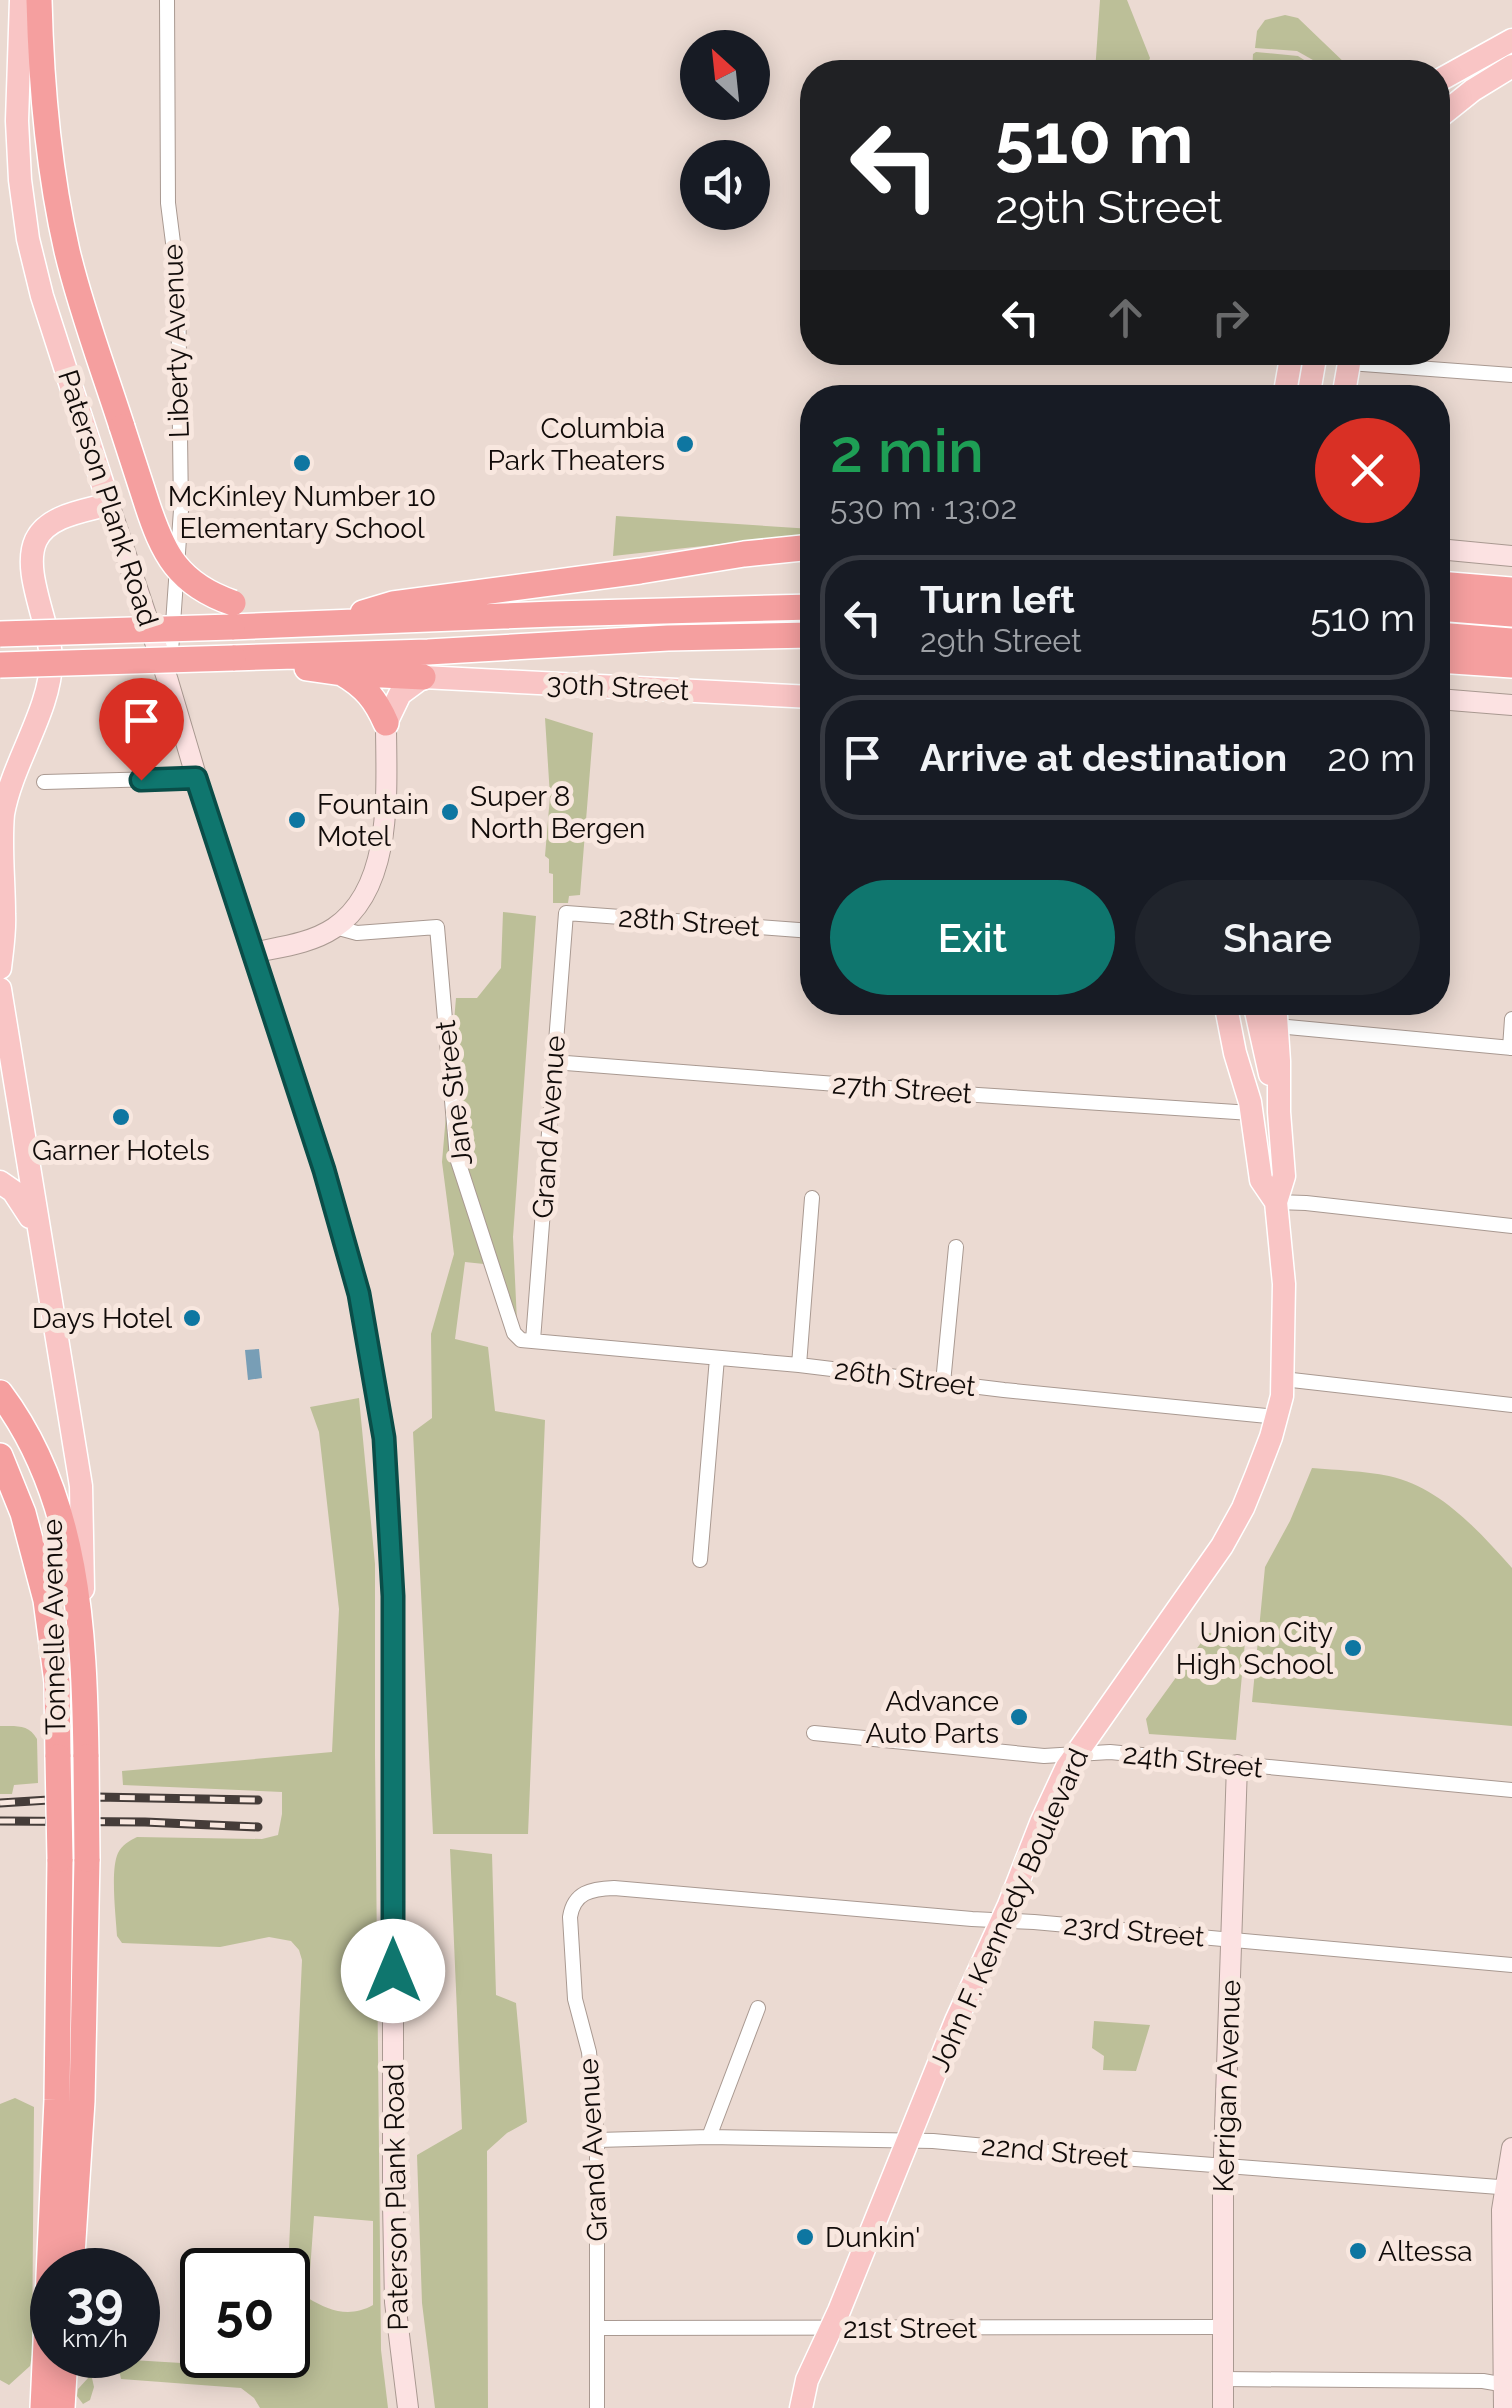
<!DOCTYPE html>
<meta charset="utf-8">
<style>
body{margin:0;font-family:Raleway,sans-serif;background:#20242c;color:#f1f3f6;height:100vh;display:flex;flex-direction:column;font-size:38px;white-space:nowrap}
*{box-sizing:border-box;margin:0}
p{font-size:32px;color:#9ea1a6}
.icon{flex:none;width:55px;height:55px;fill:none;stroke:currentColor;stroke-width:2;stroke-linecap:round;stroke-linejoin:round}
.map{position:relative;flex:1;overflow:hidden}
.panel{position:absolute;left:800px;top:385px;width:650px;height:630px;display:flex;flex-direction:column;background:#171b24;border-radius:40px;box-shadow:0 5px 25px #0003}
.panel>*{flex:none}
.guide{position:absolute;left:800px;top:60px;width:650px;height:305px;border-radius:40px;box-shadow:0 5px 25px #0003;background:#202124;color:#fff;overflow:hidden}
.needle{width:65px;rotate:333deg}
.tools{position:absolute;left:680px;top:30px;display:grid;gap:20px}
.tools a{display:grid;place-items:center;width:90px;height:90px;border-radius:50%;background:#171b24;box-shadow:0 5px 25px #0003;font-size:50px}
.speed{position:absolute;left:30px;top:2248px;display:flex;gap:20px;font-size:50px;font-weight:700;text-align:center}
.speed>*{display:grid;place-content:center;width:130px;height:130px;border-radius:50%;background:#171b24;box-shadow:0 5px 25px #0003;line-height:1}
.speed small{font-size:25px;font-weight:400}
.speed .limit{border:5px solid #111;border-radius:15px;background:#fff;color:#111}
.pin{position:absolute;display:grid;place-items:center;width:85px;height:85px;color:#fff;margin:-102px -42px;border-radius:50% 50% 50% 0;rotate:-45deg;box-shadow:0 0 10px #0007}
.pin .icon{rotate:45deg}
.me{position:absolute;width:110px;margin:-55px;rotate:0deg;stroke-linejoin:round;filter:drop-shadow(0 0 8px #0008)}
.turn{display:flex;align-items:center;gap:35px;height:210px;padding:0 30px;font-size:45px}
.turn .icon{width:130px;height:130px;stroke-width:2.5}
.turn b{display:block;font-size:70px;line-height:85px}
.lanes{display:flex;align-items:center;height:95px;padding:0 30px;background:#0003;justify-content:center;gap:50px;direction:ltr}
.lanes .off{opacity:.35}
.round{display:grid;place-items:center;flex:none;width:105px;height:105px;border-radius:52px;background:#20242c}
.headline{display:flex;align-items:center;justify-content:space-between;height:170px;padding:0 30px}
h1{font-size:60px;font-weight:600;line-height:75px;color:#1e9e55}
.primary-button{display:flex;gap:20px;margin-top:auto;padding:20px 30px}
.primary-button a{flex:1;height:115px;border-radius:60px;background:#0f766e;color:#fff;font-size:40px;font-weight:600;line-height:115px;text-align:center}
.primary-button a+a{background:#20242c;color:#f1f3f6}
ul{padding:0;list-style:none}
li{display:flex;align-items:center;gap:30px;height:125px;margin:0 20px 15px;padding:0 10px;border:5px solid #363941;border-radius:40px}
li div{flex:1}
li b{display:block;font-size:38px}
li em{font-style:normal}
.map>svg:first-child{display:block}
.green{fill:#bcbf98;fill-rule:evenodd}
.water{fill:#789eb6}
.lines{fill:none;stroke-linecap:round;stroke-linejoin:round}
.street-casing{stroke:#a99991;stroke-width:16}
.secondary-casing{stroke:#a99991;stroke-width:22}
.primary-casing{stroke:#fff;stroke-width:25}
.highway-casing{stroke:#fff;stroke-width:28}
.street{stroke:#fff;stroke-width:14}
.secondary{stroke:#fce2e2;stroke-width:20}
.primary{stroke:#f9c5c5;stroke-width:22}
.highway{stroke:#f59f9f;stroke-width:25}
.rail-casing{stroke:#453c39;stroke-width:9}
.rail{stroke:#f8e7df;stroke-width:5;stroke-dasharray:15;stroke-linecap:butt}
.highway-bridge-casing{stroke:#fff;stroke-width:28;stroke-linecap:butt}
.highway-bridge{stroke:#f59f9f;stroke-width:25}
.route-casing{stroke:#0a4d48;stroke-width:25}
.route{stroke:#0f766e;stroke-width:18}
.poi-dot{fill:#0e76a1;stroke:#f8e7df;stroke-width:4}
.labels{text-anchor:middle;dominant-baseline:central;stroke-width:10;stroke-linejoin:round;paint-order:stroke}
.street-label{font-size:28px;fill:#110b09;stroke:#f8e7df}
.poi-label{font-size:28px;fill:#110b09;stroke:#f8e7df;text-anchor:end}
</style>
<div class="map">
<svg width="1512" height="2408" viewBox="0 0 1512 2408">
<rect width="100%" height="100%" fill="#ebdad2"/>
<path class="green" d="M 1100,0 L 1127,0 L 1150,58 L 1145,72 L 1095,72 Z
M 1285,15 L 1298,18 L 1348,66 L 1320,64 L 1297,51 L 1255,48 L 1257,31 L 1265,20 Z
M 1256,52 L 1298,56 L 1309,63 L 1325,69 L 1346,70 L 1341,72 L 1252,72 L 1253,54 Z
M 616,516 L 812,529 L 812,534 L 613,556 Z
M 545,718 L 593,733 L 580,895 L 569,896 L 568,903 L 553,903 L 553,874 L 549,873 L 549,859 L 545,856 L 550,796 Z
M 503,912 L 536,916 L 513,1237 L 517,1322 L 506,1327 L 484,1264 L 465,1262 L 455,1339 L 488,1347 L 495,1411 L 545,1420 L 528,1834 L 433,1834 L 413,1432 L 432,1418 L 431,1334 L 454,1254 L 442,1162 L 456,998 L 477,998 L 501,968 Z
M 359,1398 L 375,1564 L 375,1755 L 381,2350 L 388,2408 L 260,2408 L 254,2398 L 241,2388 L 121,2379 L 120,2374 L 98,2373 L 92,2378 L 94,2387 L 90,2400 L 83,2404 L 77,2396 L 78,2389 L 109,2355 L 114,2355 L 115,2359 L 281,2369 L 283,2355 L 288,2355 L 288,2271 L 302,1960 L 299,1950 L 291,1941 L 269,1937 L 220,1947 L 122,1943 L 117,1936 C 116,1917 110,1870 118,1853 C 122,1845 129,1841 137,1837 L 262,1839 L 278,1835 L 282,1814 L 282,1792 L 123,1785 L 122,1771 L 332,1752 L 339,1609 L 319,1432 L 310,1407 ZM 314,2216 L 373,2221 L 373,2305 C 350,2318 329,2311 308,2298 Z
M 1312,1468 C 1337,1470 1364,1471 1389,1476 C 1440,1487 1479,1531 1512,1568 L 1512,1726 L 1252,1702 L 1265,1567 L 1290,1521 Z
M 1246,1631 L 1236,1740 L 1149,1734 L 1146,1719 L 1208,1633 Z
M 0,1726 C 16,1726 29,1724 37,1739 L 38,1783 L 14,1785 L 12,1794 L 0,1794 Z
M 450,1849 L 492,1854 L 496,1995 L 516,2003 L 527,2122 L 507,2133 L 487,2151 L 488,2408 L 435,2408 L 422,2303 L 417,2155 L 462,2129 Z
M 1094,2021 L 1150,2025 L 1136,2071 L 1103,2070 L 1104,2056 L 1092,2048 Z
M 15,2098 L 34,2107 L 32,2355 L 30,2366 L 9,2385 L 0,2380 L 0,2104 Z"/>
<path class="water" d="M 259,1349 L 262,1378 L 248,1380 L 245,1350 Z"/>
<g class="lines">
<defs>
<path id="street" d="M 167,0 L 168,203 L 178,282 L 181,510 L 170,666
M 1349,363 L 1512,375
M 44,782 L 196,778
M 335,927 L 357,933 L 437,927 L 457,1158 L 514,1333 L 521,1340 L 799,1365 L 1004,1390 L 1277,1417
M 1277,1026 L 1512,1048
M 1510,1048 L 1512,1019
M 553,1062 L 978,1095 L 1251,1113
M 1276,1202 L 1306,1203 L 1512,1226
M 533,1340 L 566,913 L 812,931
M 799,1365 L 812,1198
M 1283,1379 L 1512,1405
M 943,1383 L 956,1247
M 700,1560 L 717,1358
M 814,1733 L 1044,1756 L 1110,1752 L 1512,1790
M 709,2137 L 758,2008
M 597,2140 L 709,2137 L 933,2141 L 1070,2154 L 1512,2188
M 599,2328 L 1222,2327
M 1223,2379 L 1483,2381 L 1512,2386
M 597,2408 L 597,2140 L 589,2052 L 575,1999 L 570,1917 C 574,1892 591,1889 614,1888 L 972,1919 L 1034,1922 L 1512,1965"/>
<path id="secondary" d="M 109,504 L 168,681 L 210,823 L 324,1170 L 359,1294 L 384,1437 L 393,1595 L 393,2204 L 395,2302 L 408,2408
M 1438,549 L 1512,556
M 1438,699 L 1512,705
M 252,953 C 279,947 310,944 334,928 C 395,887 386,787 386,723
M 1223,2408 L 1223,2187 L 1237,1765
M 1504,2408 L 1502,2210 L 1512,2148"/>
<path id="primary" d="M 1438,81 L 1512,40
M 1438,118 L 1473,90 L 1512,66
M 1284,398 L 1292,352
M 1308,398 L 1316,352
M 1343,398 L 1351,352
M 386,723 L 400,694 L 423,677 L 812,697
M 0,968 C 2,950 5,932 4,914 C 4,881 0,847 3,814 C 12,763 51,709 51,661 C 51,625 21,572 36,540 C 48,515 85,511 109,504 L 42,296 L 28,239 L 20,180 L 17,121 L 21,0
M 0,989 L 81,1486 L 83,1589
M 1225,1002 L 1235,1053 L 1250,1102 L 1261,1180 L 1276,1202
M 1254,1002 L 1270,1074
M 0,1182 L 13,1191 L 30,1217
M 801,2408 L 807,2380 L 839,2311 L 956,2021 L 1009,1905 L 1041,1823 L 1067,1767 L 1222,1546 L 1243,1508 L 1256,1476 L 1271,1437 L 1282,1396 L 1284,1284 L 1276,1202 L 1284,1176 L 1279,1112 L 1279,1061 L 1275,1002"/>
<path id="highway" d="M 39,0 C 41,85 48,168 67,251 C 81,310 103,368 122,427
M 1438,584 L 1512,590
M 1438,608 L 1512,614
M 363,613 L 393,604 L 640,571 L 744,554 L 812,547
M 232,627 L 554,614 L 812,607
M 1438,635 L 1512,641
M 233,658 L 428,652 L 668,638 L 812,635
M 1438,660 L 1512,665
M 307,668 L 342,673 L 423,677
M 342,673 C 365,686 376,700 386,723
M 0,1393 C 79,1498 84,1631 86,1757
M 0,1456 L 23,1513 L 46,1600 L 57,1682 L 58,1757
M 71,2270 L 82,2101 L 87,1859
M 43,2408 L 57,2100 L 60,1859
M 62,2408 L 65,2355"/>
</defs>
<use href="#street" class="street-casing"/>
<use href="#secondary" class="secondary-casing"/>
<use href="#primary" class="primary-casing"/>
<use href="#highway" class="highway-casing"/>
<use href="#street" class="street"/>
<use href="#secondary" class="secondary"/>
<use href="#primary" class="primary"/>
<use href="#highway" class="highway"/>
<defs>
<path id="rail" d="M 0,1803 L 97,1797 L 258,1800
M 0,1821 L 145,1822 L 258,1827"/>
</defs>
<use href="#rail" class="rail-casing"/>
<use href="#rail" class="rail"/>
<defs>
<path id="highway-bridge" d="M 122,427 C 130,451 138,476 146,501 C 163,554 178,584 233,603
M 0,634 L 232,627
M 0,665 L 233,658
M 58,1757 L 60,1859
M 86,1757 L 87,1859"/>
</defs>
<use href="#highway-bridge" class="highway-bridge-casing"/>
<use href="#highway-bridge" class="highway-bridge"/>
</g>
<g class="lines">
<defs>
<path id="route" d="M 141,780 L 196,778 L 324,1170 L 359,1294 L 384,1438 L 393,1596 L 393,1971"/>
</defs>
<use href="#route" class="route-casing"/>
<use href="#route" class="route"/>
</g>
<g class="poi-dot">
<circle cx="685" cy="444" r="10"/>
<circle cx="302" cy="463" r="10"/>
<circle cx="450" cy="812" r="10"/>
<circle cx="297" cy="820" r="10"/>
<circle cx="121" cy="1117" r="10"/>
<circle cx="192" cy="1318" r="10"/>
<circle cx="1353" cy="1648" r="10"/>
<circle cx="1019" cy="1717" r="10"/>
<circle cx="805" cy="2237" r="10"/>
<circle cx="1358" cy="2251" r="10"/>
</g>
<g class="labels">
<g class="street-label">
<text transform="translate(176 341) rotate(-92)">Liberty Avenue</text>
<text transform="translate(108 498) rotate(72)">Paterson Plank Road</text>
<text transform="translate(618 687) rotate(3)">30th Street</text>
<text transform="translate(689 922) rotate(4)">28th Street</text>
<text transform="translate(902 1089) rotate(4)">27th Street</text>
<text transform="translate(454 1093) rotate(-97)">Jane Street</text>
<text transform="translate(549 1127) rotate(-86)">Grand Avenue</text>
<text transform="translate(905 1378) rotate(7)">26th Street</text>
<text transform="translate(54 1627) rotate(-91)">Tonnelle Avenue</text>
<text transform="translate(1193 1761) rotate(6)">24th Street</text>
<text transform="translate(1009 1910) rotate(-66)">John F. Kennedy Boulevard</text>
<text transform="translate(1134 1931) rotate(5)">23rd Street</text>
<text transform="translate(1227 2086) rotate(-88)">Kerrigan Avenue</text>
<text transform="translate(593 2150) rotate(-93)">Grand Avenue</text>
<text transform="translate(1055 2152) rotate(5)">22nd Street</text>
<text transform="translate(396 2197) rotate(-91)">Paterson Plank Road</text>
<text x="910" y="2328">21st Street</text>
</g>
<g class="poi-label">
<text x="665" y="428">Columbia<tspan x="665" dy="32">Park Theaters</tspan></text>
<text x="302" y="496" text-anchor="middle">McKinley Number 10<tspan x="302" dy="32">Elementary School</tspan></text>
<text x="470" y="796" text-anchor="start">Super 8<tspan x="470" dy="32">North Bergen</tspan></text>
<text x="317" y="804" text-anchor="start">Fountain<tspan x="317" dy="32">Motel</tspan></text>
<text x="121" y="1150" text-anchor="middle">Garner Hotels</text>
<text x="172" y="1318">Days Hotel</text>
<text x="1333" y="1632">Union City<tspan x="1333" dy="32">High School</tspan></text>
<text x="999" y="1701">Advance<tspan x="999" dy="32">Auto Parts</tspan></text>
<text x="825" y="2237" text-anchor="start">Dunkin'</text>
<text x="1378" y="2251" text-anchor="start">Altessa</text>
</g>
</g>
</svg>
<div class="tools">
<a><svg class="needle" viewBox="-14 -14 28 28"><path d="M0-13l5 13h-10z" fill="#e53935"/><path d="M0 13l5-13h-10z" fill="#9ea1a6"/></svg></a>
<a><svg class="icon" aria-label="sound" viewBox="0 0 24 24"><path d="M4 9h4l5-4v14l-5-4H4zM17 9q2 3 0 6"/></svg></a>
</div>
<div class="speed"><div>39<small>km/h</small></div><div class="limit">50</div></div>
<div class="pin" style="left:141px;top:780px;background:#d93025"><svg class="icon" aria-label="arrive" viewBox="0 0 24 24"><path d="M6 21V4h12l-3 4 3 4H6"/></svg></div>
<svg class="me" style="left:393px;top:1971px" viewBox="-20 -20 40 40"><circle r="19" fill="#fff"/><path d="M0-13L10 11 0 6-10 11z" fill="#0f766e"/></svg>
<div class="guide">
<div class="turn"><svg class="icon" aria-label="left" viewBox="0 0 24 24"><path d="M17 20v-9H6M10 6l-5 5 5 5"/></svg><div><b>510 m</b>29th Street</div></div>
<div class="lanes"><svg class="icon" aria-label="left" viewBox="0 0 24 24"><path d="M17 20v-9H6M10 6l-5 5 5 5"/></svg><svg class="icon off" aria-label="ahead" viewBox="0 0 24 24"><path d="M12 20V5M6 11l6-6 6 6"/></svg><svg class="icon off" aria-label="right" viewBox="0 0 24 24"><path d="M7 20v-9h11M14 6l5 5-5 5"/></svg></div>
</div>
<section class="panel">
<div class="headline"><div><h1>2 min</h1><p>530 m · 13:02</p></div><a class="round" style="background:#d93025;color:#fff"><svg class="icon" aria-label="close" viewBox="0 0 24 24"><path d="M6 6l12 12M18 6L6 18"/></svg></a></div>
<ul>
<li><svg class="icon" aria-label="left" viewBox="0 0 24 24"><path d="M17 20v-9H6M10 6l-5 5 5 5"/></svg><div><b>Turn left</b><p>29th Street</p></div><em>510 m</em></li>
<li><svg class="icon" aria-label="arrive" viewBox="0 0 24 24"><path d="M6 21V4h12l-3 4 3 4H6"/></svg><div><b>Arrive at destination</b></div><em>20 m</em></li>
</ul>
<div class="primary-button"><a>Exit</a><a>Share</a></div>
</section>
</div>
